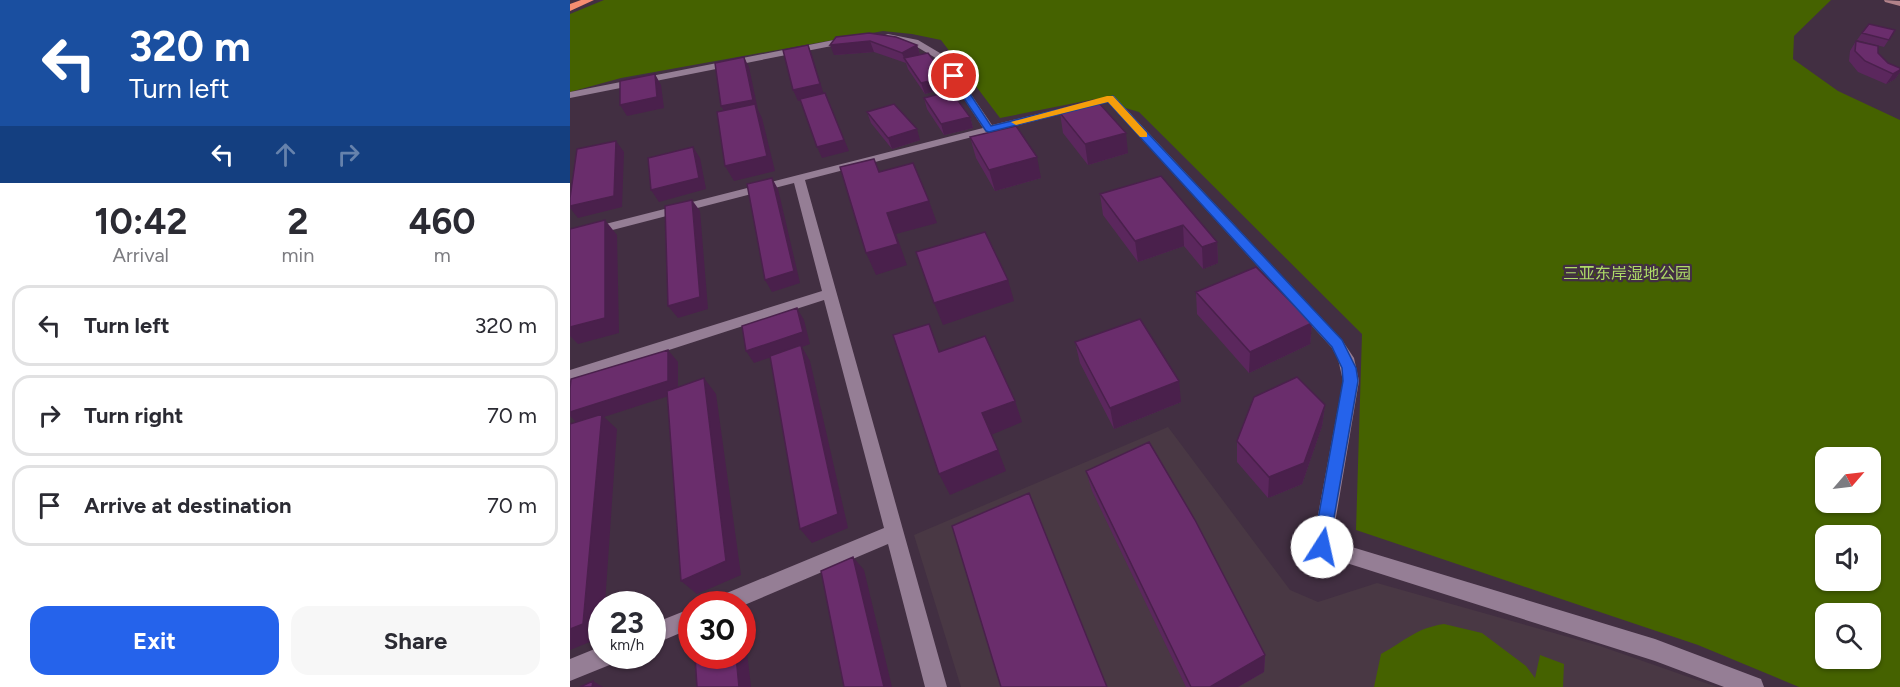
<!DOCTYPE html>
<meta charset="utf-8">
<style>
body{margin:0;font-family:Figtree,"Noto Sans SC",sans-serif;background:#f7f7f7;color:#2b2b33;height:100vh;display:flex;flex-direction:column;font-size:22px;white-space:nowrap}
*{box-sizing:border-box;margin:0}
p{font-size:20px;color:#7c7c81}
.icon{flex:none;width:33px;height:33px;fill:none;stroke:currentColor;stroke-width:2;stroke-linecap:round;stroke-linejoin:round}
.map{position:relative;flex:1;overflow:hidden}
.panel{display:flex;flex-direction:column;background:#fff;width:570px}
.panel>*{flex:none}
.hud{background:#1a4fa0;color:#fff;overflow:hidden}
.needle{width:39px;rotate:62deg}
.buttons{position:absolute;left:1245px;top:447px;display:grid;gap:12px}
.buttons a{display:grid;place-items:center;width:66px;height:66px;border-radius:12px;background:#fff;box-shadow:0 2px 4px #0004;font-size:30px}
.speed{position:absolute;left:18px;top:591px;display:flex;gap:12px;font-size:30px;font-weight:700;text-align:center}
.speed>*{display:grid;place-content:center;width:78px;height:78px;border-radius:50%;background:#fff;box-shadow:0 2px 4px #0004;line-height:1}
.speed small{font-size:15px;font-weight:400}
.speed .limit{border:9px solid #d22;background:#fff;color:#111}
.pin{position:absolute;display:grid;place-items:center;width:51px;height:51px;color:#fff;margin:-26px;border:3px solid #fff;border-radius:50%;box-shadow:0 2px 6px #0007}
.me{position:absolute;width:66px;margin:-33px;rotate:10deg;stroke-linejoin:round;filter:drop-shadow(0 0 4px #0008)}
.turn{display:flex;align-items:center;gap:21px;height:126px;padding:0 30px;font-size:27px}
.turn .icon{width:78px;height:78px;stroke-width:2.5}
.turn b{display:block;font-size:42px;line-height:51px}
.lanes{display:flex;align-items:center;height:57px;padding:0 30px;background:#0003;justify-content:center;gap:30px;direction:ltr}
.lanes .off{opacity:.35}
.eta{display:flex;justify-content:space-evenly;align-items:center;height:102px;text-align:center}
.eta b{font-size:36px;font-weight:700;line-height:42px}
.primary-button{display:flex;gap:12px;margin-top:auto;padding:12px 30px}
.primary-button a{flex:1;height:69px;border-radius:18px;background:#2563eb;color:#fff;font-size:24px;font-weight:700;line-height:69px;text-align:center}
.primary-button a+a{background:#f7f7f7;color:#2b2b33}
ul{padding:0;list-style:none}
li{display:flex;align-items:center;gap:18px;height:81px;margin:0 12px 9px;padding:0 18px;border:3px solid #e1e1e2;border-radius:18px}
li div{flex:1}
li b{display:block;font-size:22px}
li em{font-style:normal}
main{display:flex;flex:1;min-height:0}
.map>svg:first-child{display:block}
.education{fill:#493844}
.green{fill:#456200;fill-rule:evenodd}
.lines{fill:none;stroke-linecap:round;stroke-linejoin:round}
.street{fill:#957e95;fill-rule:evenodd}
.secondary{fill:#b2828a;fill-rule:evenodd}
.highway{fill:#f68d71;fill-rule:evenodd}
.wall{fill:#5b275d}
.shaded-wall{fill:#4a204c}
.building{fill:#6a2d6c;stroke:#4a204c;stroke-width:1.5}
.route{fill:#2563eb;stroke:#184099;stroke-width:1.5}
.slow{fill:#f59e0b}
.labels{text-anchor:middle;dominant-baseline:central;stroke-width:4.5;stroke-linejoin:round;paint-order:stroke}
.park-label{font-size:16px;fill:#aedb68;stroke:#422f42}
</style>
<main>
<section class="panel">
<div class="hud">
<div class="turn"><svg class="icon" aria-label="left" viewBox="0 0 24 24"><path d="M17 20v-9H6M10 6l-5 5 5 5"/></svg><div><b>320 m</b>Turn left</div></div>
<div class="lanes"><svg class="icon" aria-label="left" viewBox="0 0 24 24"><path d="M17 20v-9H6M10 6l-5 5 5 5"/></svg><svg class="icon off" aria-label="ahead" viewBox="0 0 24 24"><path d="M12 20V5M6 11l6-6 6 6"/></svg><svg class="icon off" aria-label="right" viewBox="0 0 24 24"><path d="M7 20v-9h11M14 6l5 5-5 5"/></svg></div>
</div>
<div class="eta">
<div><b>10:42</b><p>Arrival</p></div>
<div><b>2</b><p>min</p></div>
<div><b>460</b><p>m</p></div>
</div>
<ul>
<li><svg class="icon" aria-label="left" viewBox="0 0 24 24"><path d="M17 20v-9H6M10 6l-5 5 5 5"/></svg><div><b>Turn left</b></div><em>320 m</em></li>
<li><svg class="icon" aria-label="right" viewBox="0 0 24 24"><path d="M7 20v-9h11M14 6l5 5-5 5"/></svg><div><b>Turn right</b></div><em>70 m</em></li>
<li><svg class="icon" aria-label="arrive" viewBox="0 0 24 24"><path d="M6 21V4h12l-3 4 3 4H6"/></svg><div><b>Arrive at destination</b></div><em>70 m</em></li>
</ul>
<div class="primary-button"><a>Exit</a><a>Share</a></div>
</section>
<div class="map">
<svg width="1330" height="687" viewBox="0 0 1330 687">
<rect width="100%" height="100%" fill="#422f42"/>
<path class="education" d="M 598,427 L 720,590 L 748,602 L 807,583 L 1030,646 L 1147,687 L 391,687 L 344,535 Z"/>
<path class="green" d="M 34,0 L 1261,0 L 1224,36 L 1223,59 L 1268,91 L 1330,120 L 1330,687 L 1229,687 L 1128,645 L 786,530 L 792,334 L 569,112 L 525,99 L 430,118 L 371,40 L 342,34 L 313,31 L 51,78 L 0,92 L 0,14 ZM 1256,458 L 1300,458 L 1300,502 L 1256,502 ZM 1256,536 L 1300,536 L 1300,580 L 1256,580 ZM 1256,614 L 1300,614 L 1300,658 L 1256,658 Z
M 874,624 L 912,633 L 956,666 L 965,678 L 970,655 L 994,664 L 993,687 L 804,687 L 811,654 C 835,641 846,628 874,624 Z"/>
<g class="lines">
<path class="street" d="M 318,34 L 348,40 L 375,56 L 422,125 L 544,96 L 772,340 L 784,358 L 789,381 L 762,541 L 1085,639 L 1191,679 L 1194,687 L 1154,687 L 1085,661 L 745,553 L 742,547 L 773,381 L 768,359 L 762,348 L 538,102 L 235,180 L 377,687 L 355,687 L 318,544 L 172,606 L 144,604 L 147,597 L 314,528 L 254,300 L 0,382 L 0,370 L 252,291 L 224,183 L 0,241 L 0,233 L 413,128 L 369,60 L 342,44 L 315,39 L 315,35 Z
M 279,37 L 283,40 L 282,42 L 0,98 L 0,92 Z
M 122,608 L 122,628 L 82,645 L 82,624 Z
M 32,646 L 32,656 L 44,656 L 42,664 L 0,681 L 0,659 Z"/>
<path class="secondary" d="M 1314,0 L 1330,1 L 1330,6 L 1315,2 Z"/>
<path class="highway" d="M 11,0 L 24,0 L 0,11 L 0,4 Z"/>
</g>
<path class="wall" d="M 1325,30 L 1314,47 L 1287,40 L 1292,33 Z
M 266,37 L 347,45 L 350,55 L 376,77 L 379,87 L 355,94 L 338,69 L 336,63 L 304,52 L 264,55 Z
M 1286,41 L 1308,53 L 1318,63 L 1330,68 L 1330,72 L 1325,79 L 1316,84 L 1288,72 L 1279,61 L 1280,51 Z
M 354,98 L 400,117 L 403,128 L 374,135 L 357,109 Z
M 297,112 L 350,140 L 322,149 L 301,123 Z
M 490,113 L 558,153 L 518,165 L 493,133 Z
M 400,137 L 471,178 L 425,191 L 406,158 Z
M 591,176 L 647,242 L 648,263 L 633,269 L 614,246 L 568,262 L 533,215 L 530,194 Z
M 626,292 L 742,323 L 740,344 L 679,373 L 627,314 Z
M 505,342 L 611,402 L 544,429 L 510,363 Z
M 755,405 L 752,426 L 732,484 L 698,498 L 667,462 L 667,441 Z
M 516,471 L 695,655 L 694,672 L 668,687 L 616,687 L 522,491 Z"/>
<path class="shaded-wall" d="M 300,41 L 304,52 L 264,55 L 260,45 Z
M 238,45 L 242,55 L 254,95 L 228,101 L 223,90 Z
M 347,45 L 350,55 L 334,58 L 336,63 L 332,53 Z
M 174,57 L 179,67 L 188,110 L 192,118 L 205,171 L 164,181 L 155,166 L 157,117 L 151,106 Z
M 1330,70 L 1330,72 L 1325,79 L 1316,84 L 1323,74 Z
M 85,74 L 91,85 L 94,108 L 57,116 L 50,105 Z
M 376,77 L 379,87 L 355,94 L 351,83 Z
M 255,93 L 279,151 L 252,158 L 247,147 Z
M 400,117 L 403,128 L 374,135 L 371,124 Z
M 347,129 L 350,140 L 322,149 L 318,138 Z
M 556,133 L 558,153 L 518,165 L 515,144 Z
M 46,141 L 54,152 L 52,207 L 8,218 L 0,208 L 0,206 Z
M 123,147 L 130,158 L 136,189 L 89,202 L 81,190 Z
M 467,157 L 471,178 L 425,191 L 419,170 Z
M 202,178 L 208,189 L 230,283 L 202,292 L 195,280 Z
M 122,200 L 130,211 L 138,309 L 108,318 L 98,306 Z
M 359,201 L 367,223 L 326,234 L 337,265 L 306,275 L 296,253 L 317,213 Z
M 35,220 L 47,235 L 49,333 L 8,344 L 0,336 L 0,327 Z
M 613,225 L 614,246 L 568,262 L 565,241 Z
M 647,242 L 648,263 L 633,269 L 632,247 Z
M 438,280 L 444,301 L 373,325 L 364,303 Z
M 227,308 L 234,320 L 240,344 L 232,347 L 240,361 L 278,528 L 242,543 L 230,529 L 231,347 L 184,363 L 176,351 Z
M 742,323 L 740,344 L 679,373 L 680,352 Z
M 98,350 L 108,362 L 108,393 L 34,417 L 47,429 L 35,604 L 32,604 L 32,637 L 0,650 L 0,629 L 9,425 L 0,416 L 0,412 Z
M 134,378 L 146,394 L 171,575 L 127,594 L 111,581 Z
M 609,381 L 611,402 L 544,429 L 540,408 Z
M 445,401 L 452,422 L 421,435 L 412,413 Z
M 755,405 L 752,426 L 732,484 L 698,498 L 699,477 Z
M 428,450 L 436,471 L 380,495 L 369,474 Z
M 283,557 L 294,570 L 322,687 L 314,687 Z
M 172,625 L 174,626 L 181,687 L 169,687 L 166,656 L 172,656 Z
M 695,655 L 694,672 L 668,687 L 640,687 Z
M 23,681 L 33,687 L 22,687 Z"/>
<path class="building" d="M 1299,24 L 1325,30 L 1319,40 L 1292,33 Z
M 299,33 L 326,37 L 347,45 L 332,53 L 300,41 L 260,45 L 266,37 Z
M 1286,41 L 1308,46 L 1308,53 L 1318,63 L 1330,68 L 1330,70 L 1323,74 L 1295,61 L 1285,51 Z
M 238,45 L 250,84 L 223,90 L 213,50 Z
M 358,53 L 376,77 L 351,83 L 334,58 Z
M 174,57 L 183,100 L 151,106 L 145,63 Z
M 85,74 L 87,97 L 50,105 L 50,81 Z
M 381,91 L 400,117 L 371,124 L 354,98 Z
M 255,93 L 274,140 L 247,147 L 230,99 Z
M 529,103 L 556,133 L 515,144 L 490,113 Z
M 185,104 L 197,156 L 155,166 L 147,112 Z
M 324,104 L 347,129 L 318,138 L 297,112 Z
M 446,126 L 467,157 L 419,170 L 400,137 Z
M 46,141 L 44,196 L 0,206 L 0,198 L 7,149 Z
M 123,147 L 129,178 L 81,190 L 78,158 Z
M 304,159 L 309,172 L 343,163 L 359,201 L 317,213 L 328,244 L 296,253 L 270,167 Z
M 591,176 L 647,242 L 632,247 L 613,225 L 565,241 L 530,194 Z
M 202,178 L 224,271 L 195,280 L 177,184 Z
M 122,200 L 130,297 L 98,306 L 95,206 Z
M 35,220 L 35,318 L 0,327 L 0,229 Z
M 415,232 L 438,280 L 364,303 L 346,252 Z
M 686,267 L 742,323 L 680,352 L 626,292 Z
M 227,308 L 233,332 L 176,351 L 172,326 Z
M 570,319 L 609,381 L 540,408 L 505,342 Z
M 359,324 L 369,352 L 415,336 L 445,401 L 412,413 L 428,450 L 369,474 L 323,335 Z
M 231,345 L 268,514 L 230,529 L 200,356 Z
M 98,350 L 98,381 L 0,412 L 0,388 L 1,379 Z
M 727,377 L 755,405 L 734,463 L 699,477 L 667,441 L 684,397 Z
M 134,378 L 156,561 L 111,581 L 97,391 Z
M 32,414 L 13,624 L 0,629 L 0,424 Z
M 579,442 L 625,520 L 695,655 L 640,687 L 621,687 L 516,471 Z
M 459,493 L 537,687 L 431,687 L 382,526 Z
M 283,557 L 314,687 L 274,687 L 251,571 Z
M 125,656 L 166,656 L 169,687 L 127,687 Z
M 23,681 L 22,687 L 10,687 Z"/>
<path class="route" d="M 384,73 L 387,74 L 421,126 L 543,96 L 772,340 L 786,368 L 788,381 L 758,552 L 752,555 L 746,552 L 743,547 L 773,381 L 772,368 L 762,347 L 538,102 L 419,132 L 416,131 L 379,76 Z"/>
<path class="slow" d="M 537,96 L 543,96 L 577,133 L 577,137 L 570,137 L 538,102 L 446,125 L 441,122 Z"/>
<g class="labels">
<g class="park-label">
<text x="1057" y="273">三亚东岸湿地公园</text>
</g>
</g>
</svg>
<div class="buttons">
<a><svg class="needle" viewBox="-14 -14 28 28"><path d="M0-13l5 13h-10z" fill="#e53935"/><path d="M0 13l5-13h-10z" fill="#7c7c81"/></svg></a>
<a><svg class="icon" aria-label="sound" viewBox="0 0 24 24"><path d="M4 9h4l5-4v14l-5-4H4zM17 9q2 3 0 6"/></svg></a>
<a><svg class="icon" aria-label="search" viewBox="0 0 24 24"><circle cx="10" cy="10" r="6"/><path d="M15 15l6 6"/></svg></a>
</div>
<div class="speed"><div>23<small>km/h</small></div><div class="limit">30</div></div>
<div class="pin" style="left:384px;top:76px;background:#d93025"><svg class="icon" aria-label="arrive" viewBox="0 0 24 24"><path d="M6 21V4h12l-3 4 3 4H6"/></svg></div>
<svg class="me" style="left:752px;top:547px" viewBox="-20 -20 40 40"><circle r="19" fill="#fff"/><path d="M0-13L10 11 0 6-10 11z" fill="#2563eb"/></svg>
</div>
</main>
